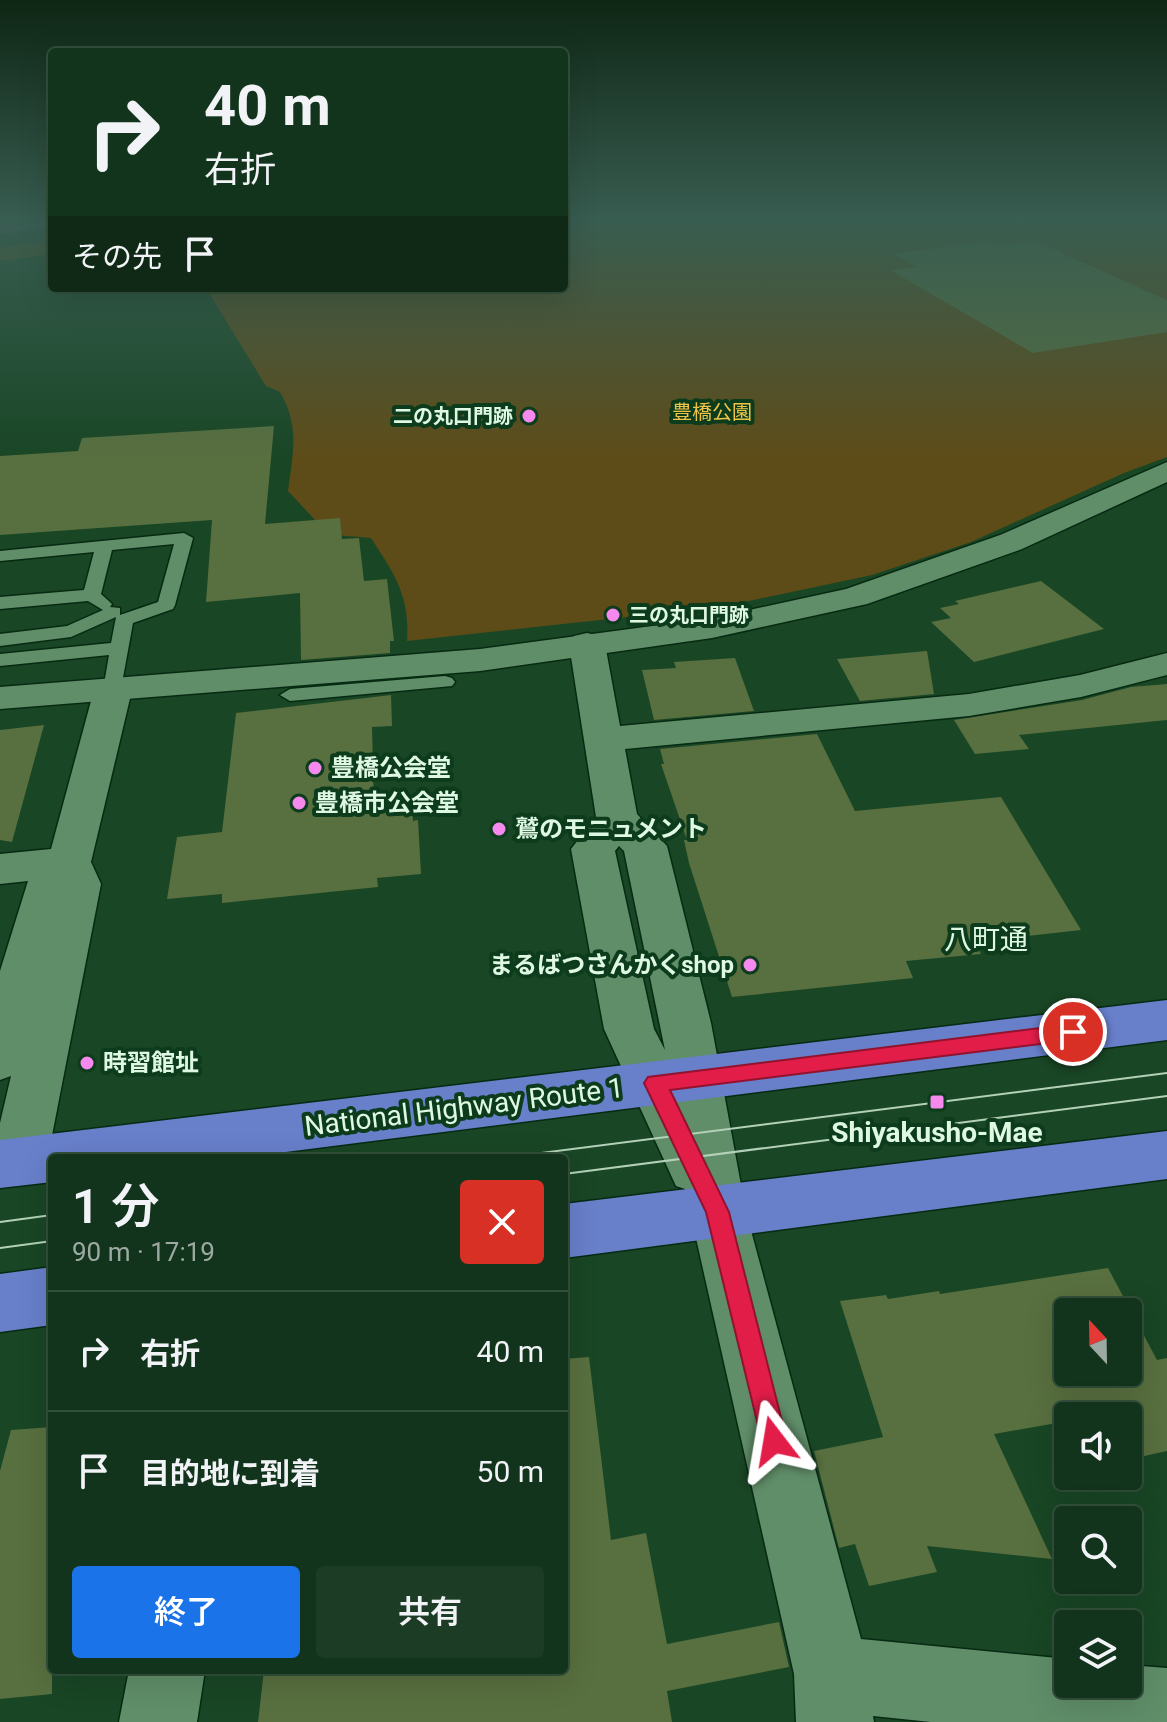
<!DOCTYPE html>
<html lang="ja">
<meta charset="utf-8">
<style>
body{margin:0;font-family:Roboto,"Noto Sans JP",sans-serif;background:#1c3c25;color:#f1f3f6;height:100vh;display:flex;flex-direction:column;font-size:30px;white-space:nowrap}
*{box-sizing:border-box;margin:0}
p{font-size:26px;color:#9daaa3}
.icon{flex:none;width:44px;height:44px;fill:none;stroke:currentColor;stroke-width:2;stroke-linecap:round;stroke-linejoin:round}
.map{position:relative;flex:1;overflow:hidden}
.drawer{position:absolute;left:48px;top:1154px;width:520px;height:520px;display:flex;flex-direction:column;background:#13341c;border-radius:8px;box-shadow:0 8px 32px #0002,0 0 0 2px #324f3b}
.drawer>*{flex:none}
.guide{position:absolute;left:48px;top:48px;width:520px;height:244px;border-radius:8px;box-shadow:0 8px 32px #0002,0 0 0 2px #324f3b;background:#13341c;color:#f1f3f6;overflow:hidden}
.needle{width:52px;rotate:338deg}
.tools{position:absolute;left:1054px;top:1298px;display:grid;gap:16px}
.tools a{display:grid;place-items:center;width:88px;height:88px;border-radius:8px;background:#13341c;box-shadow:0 8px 32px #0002,0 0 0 2px #324f3b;font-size:40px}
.pin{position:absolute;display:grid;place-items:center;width:68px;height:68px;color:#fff;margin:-34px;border:4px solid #fff;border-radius:50%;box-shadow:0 2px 8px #0007}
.me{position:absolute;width:88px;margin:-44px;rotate:346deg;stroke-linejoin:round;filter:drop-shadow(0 0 6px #0008)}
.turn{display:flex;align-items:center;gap:28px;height:168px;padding:0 24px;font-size:36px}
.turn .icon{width:104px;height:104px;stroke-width:2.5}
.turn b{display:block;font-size:56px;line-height:68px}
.then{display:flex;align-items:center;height:76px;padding:0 24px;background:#0003;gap:16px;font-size:30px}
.round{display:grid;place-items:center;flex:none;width:84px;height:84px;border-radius:8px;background:#1c3c25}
.summary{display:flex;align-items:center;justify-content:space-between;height:136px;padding:0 24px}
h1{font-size:48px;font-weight:600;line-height:60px}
.button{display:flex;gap:16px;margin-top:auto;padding:16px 24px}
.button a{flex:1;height:92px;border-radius:8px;background:#1a73e8;color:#fff;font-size:32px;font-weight:600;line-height:92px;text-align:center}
.button a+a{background:#1c3c25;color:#f1f3f6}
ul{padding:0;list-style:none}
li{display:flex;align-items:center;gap:24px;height:120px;padding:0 24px;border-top:2px solid #324f3b}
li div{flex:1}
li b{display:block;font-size:30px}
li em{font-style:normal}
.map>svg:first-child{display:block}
.green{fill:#5e4c18}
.water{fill:#874883}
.building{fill:#586f3f;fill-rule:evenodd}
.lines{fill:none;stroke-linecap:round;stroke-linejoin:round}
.lane-casing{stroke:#072a12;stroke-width:3}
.street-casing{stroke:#072a12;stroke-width:3}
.secondary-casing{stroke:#072a12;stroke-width:3}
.highway-casing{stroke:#072a12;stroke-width:3}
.lane{fill:#608e69;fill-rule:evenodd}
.street{fill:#608e69;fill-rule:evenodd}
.secondary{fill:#608e69;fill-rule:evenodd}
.highway{fill:#687fca;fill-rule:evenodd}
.tram{stroke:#b3d0b8;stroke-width:2}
.route{fill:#e11d48;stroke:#92132f;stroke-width:2}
.poi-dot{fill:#f589ee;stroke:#0c3c1b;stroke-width:3}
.labels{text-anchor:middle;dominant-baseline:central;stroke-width:8;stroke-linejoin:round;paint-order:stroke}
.far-park-label{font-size:20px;fill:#eec346;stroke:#0c3c1b}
.far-poi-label{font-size:20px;font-weight:bold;fill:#dff8e3;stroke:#0c3c1b;text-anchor:end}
.poi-label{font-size:24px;font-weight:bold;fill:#dff8e3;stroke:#0c3c1b;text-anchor:start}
.quarter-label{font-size:28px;fill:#dff8e3;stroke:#0c3c1b}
.near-street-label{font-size:28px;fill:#dff8e3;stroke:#0c3c1b}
.near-poi-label{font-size:28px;font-weight:bold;fill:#dff8e3;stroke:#0c3c1b}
</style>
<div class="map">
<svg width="1167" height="1722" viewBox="0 0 1167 1722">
<rect width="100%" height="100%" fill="#194625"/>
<path class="green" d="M 564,219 L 1167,219 L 1167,457 L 1124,473 L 971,542 L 872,575 L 720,607 L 407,641 C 410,596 395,575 371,538 L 336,535 L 317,522 L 288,491 C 293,452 300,427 280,392 L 266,386 L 206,288 L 564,288 Z
M 52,240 L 52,254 L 0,261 L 0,248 Z"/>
<path class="water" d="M 0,219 L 52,219 L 52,226 L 0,234 Z"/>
<path class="building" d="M 990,241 L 1000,246 L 1035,241 L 1167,300 L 1167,332 L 1033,353 L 890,270 L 917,267 L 893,254 Z
M 274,426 L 265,524 L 340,518 L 342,539 L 359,538 L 364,581 L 387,579 L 394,641 L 390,641 L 390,653 L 301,660 L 300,593 L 206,602 L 212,520 L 0,535 L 0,456 L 78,451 L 82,438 Z
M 1041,581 L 1104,629 L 974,662 L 931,622 L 951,618 L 940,608 L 959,604 L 955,601 Z
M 927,651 L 934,694 L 860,701 L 837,659 Z
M 735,658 L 754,711 L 654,720 L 642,670 L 676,668 L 674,662 Z
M 1167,684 L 1167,720 L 1019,735 L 1029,749 L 975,754 L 954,720 L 1082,700 L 1131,687 Z
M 391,695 L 392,726 L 372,727 L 374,805 L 412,801 L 413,821 L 418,820 L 421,874 L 377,878 L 378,887 L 222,903 L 222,894 L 167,899 L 177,837 L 222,832 L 236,713 Z
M 44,725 L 12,842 L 0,840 L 0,730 Z
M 817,734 L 855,811 L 1001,797 L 1081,930 L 975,942 L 981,954 L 906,961 L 913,978 L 732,997 L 689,863 L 684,840 L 687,840 L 661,764 L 664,764 L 660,749 Z
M 1108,1268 L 1157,1360 L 1167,1358 L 1167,1451 L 1135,1458 L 1128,1444 L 1128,1416 L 1114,1416 L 1113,1413 L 1068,1416 L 1068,1421 L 994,1434 L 1052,1559 L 927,1546 L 937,1572 L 869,1586 L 855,1544 L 839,1548 L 814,1451 L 883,1437 L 840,1301 L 886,1295 L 888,1299 L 939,1291 L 940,1294 ZM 1068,1312 L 1128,1312 L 1128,1372 L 1068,1372 Z
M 589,1357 L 611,1540 L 646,1533 L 667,1644 L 779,1622 L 789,1667 L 667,1691 L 672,1722 L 258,1722 L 264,1670 L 564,1670 L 564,1359 Z
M 52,1427 L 52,1694 L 0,1699 L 0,1471 L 11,1430 Z"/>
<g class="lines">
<defs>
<path id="lane" d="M 184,533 L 193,538 L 175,605 L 173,609 L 133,623 L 120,694 L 113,696 L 103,690 L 109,655 L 0,666 L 0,654 L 111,643 L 116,617 L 71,637 L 0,646 L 0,634 L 67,626 L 103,610 L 88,601 L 0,609 L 0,597 L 84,590 L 94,552 L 0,561 L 0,551 ZM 174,544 L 158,602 L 120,615 L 120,608 L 110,607 L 112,604 L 101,594 L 112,550 Z
M 445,676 L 452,678 L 455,682 L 452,686 L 290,701 L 280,695 L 290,689 Z"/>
<path id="street" d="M 587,633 L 600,636 L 605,644 L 620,726 L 969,694 L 1080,675 L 1167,653 L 1167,675 L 1081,697 L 969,716 L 625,749 L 637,814 L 667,846 L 711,1023 L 746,1212 L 861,1639 L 1068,1659 L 1068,1684 L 1128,1684 L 1128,1665 L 1167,1668 L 1167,1722 L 931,1722 L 873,1716 L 874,1722 L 796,1722 L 794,1674 L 685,1189 L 676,1186 L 604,1029 L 571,849 L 596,817 L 569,644 L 574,636 ZM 619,846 L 624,851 L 665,1050 L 654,1029 L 615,851 Z
M 113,679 L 126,682 L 132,690 L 91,862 L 101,884 L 47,1161 L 39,1178 L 19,1185 L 0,1178 L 0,1123 L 11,1076 L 0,1080 L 0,971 L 28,881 L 0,884 L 0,854 L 51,849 L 94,690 L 100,682 Z"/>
<path id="secondary" d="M 1167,462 L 1167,482 L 1022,549 L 867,604 L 712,638 L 480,671 L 0,709 L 0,687 L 480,649 L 712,618 L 846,589 L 1000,535 Z
M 129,1670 L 205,1670 L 197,1722 L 119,1722 Z"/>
<path id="highway" d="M 1167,1000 L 1167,1040 L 238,1158 L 52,1158 L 52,1182 L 0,1188 L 0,1140 Z
M 1167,1131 L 1167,1179 L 564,1258 L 564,1204 Z
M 52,1267 L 52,1325 L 0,1332 L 0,1274 Z"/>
</defs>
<use href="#lane" class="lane-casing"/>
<use href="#street" class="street-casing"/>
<use href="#secondary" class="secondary-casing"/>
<use href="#highway" class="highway-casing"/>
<use href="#lane" class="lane"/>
<use href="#street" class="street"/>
<use href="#secondary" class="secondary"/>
<use href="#highway" class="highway"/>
<path class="tram" d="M 503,1158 L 1167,1073
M 564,1174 L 1167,1096
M 0,1222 L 52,1215
M 0,1248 L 52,1241"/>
</g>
<linearGradient id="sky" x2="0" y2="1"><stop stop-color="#0e2614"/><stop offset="0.48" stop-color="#385d51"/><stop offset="1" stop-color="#385d51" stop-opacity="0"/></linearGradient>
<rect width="1167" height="460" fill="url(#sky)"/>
<path class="route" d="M 1073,1024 L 1080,1026 L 1083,1032 L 1080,1038 L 1073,1040 L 670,1090 L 729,1212 L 787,1441 L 783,1450 L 774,1454 L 764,1450 L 706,1212 L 644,1083 L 648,1077 Z"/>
<g class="poi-dot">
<circle cx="529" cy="416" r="8"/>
<circle cx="613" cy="615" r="8"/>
<circle cx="315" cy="768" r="8"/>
<circle cx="299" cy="803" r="8"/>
<circle cx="499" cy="829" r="8"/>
<circle cx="750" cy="965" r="8"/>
<circle cx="87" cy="1063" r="8"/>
<rect x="929" y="1094" width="16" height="16" rx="4"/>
</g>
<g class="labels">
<g class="far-park-label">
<text x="712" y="412">豊橋公園</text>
</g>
<g class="far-poi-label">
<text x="513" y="416">二の丸口門跡</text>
<text x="629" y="615" text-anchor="start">三の丸口門跡</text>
</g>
<g class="poi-label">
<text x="331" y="768">豊橋公会堂</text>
<text x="315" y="803">豊橋市公会堂</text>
<text x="515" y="829">鷲のモニュメント</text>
<text x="734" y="965" text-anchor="end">まるばつさんかくshop</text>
<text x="103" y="1063">時習館址</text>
</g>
<g class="quarter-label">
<text x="986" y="939">八町通</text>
</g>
<g class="near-street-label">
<text transform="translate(464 1107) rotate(-7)">National Highway Route 1</text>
</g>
<g class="near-poi-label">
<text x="937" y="1132">Shiyakusho-Mae</text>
</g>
</g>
</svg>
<div class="tools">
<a><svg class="needle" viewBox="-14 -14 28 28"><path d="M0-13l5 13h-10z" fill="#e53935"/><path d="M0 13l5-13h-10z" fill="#9daaa3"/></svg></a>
<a><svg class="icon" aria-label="sound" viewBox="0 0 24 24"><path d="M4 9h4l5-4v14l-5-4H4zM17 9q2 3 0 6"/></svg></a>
<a><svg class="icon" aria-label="search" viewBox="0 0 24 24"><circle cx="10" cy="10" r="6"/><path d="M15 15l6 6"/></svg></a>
<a><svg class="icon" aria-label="layers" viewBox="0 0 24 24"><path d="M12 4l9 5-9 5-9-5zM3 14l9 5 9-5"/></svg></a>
</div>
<div class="pin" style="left:1073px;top:1032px;background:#d93025"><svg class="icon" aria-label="arrive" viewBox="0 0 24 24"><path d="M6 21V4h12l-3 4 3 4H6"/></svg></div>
<svg class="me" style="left:774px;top:1441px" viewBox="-20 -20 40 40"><path d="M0-17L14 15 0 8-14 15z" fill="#e11d48" stroke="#fff" stroke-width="4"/></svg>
<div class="guide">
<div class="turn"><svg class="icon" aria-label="right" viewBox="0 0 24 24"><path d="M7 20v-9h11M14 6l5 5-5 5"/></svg><div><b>40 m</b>右折</div></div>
<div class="then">その先<svg class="icon" aria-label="arrive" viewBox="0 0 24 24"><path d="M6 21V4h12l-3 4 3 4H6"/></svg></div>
</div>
<section class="drawer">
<div class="summary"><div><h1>1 分</h1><p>90 m · 17:19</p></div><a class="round" style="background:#d93025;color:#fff"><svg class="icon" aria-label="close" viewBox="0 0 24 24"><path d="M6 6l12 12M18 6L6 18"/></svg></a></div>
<ul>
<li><svg class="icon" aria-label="right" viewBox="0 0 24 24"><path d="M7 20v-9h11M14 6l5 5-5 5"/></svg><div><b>右折</b></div><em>40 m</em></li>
<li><svg class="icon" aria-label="arrive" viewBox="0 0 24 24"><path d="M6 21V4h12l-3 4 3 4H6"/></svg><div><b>目的地に到着</b></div><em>50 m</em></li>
</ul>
<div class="button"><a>終了</a><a>共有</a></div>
</section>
</div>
